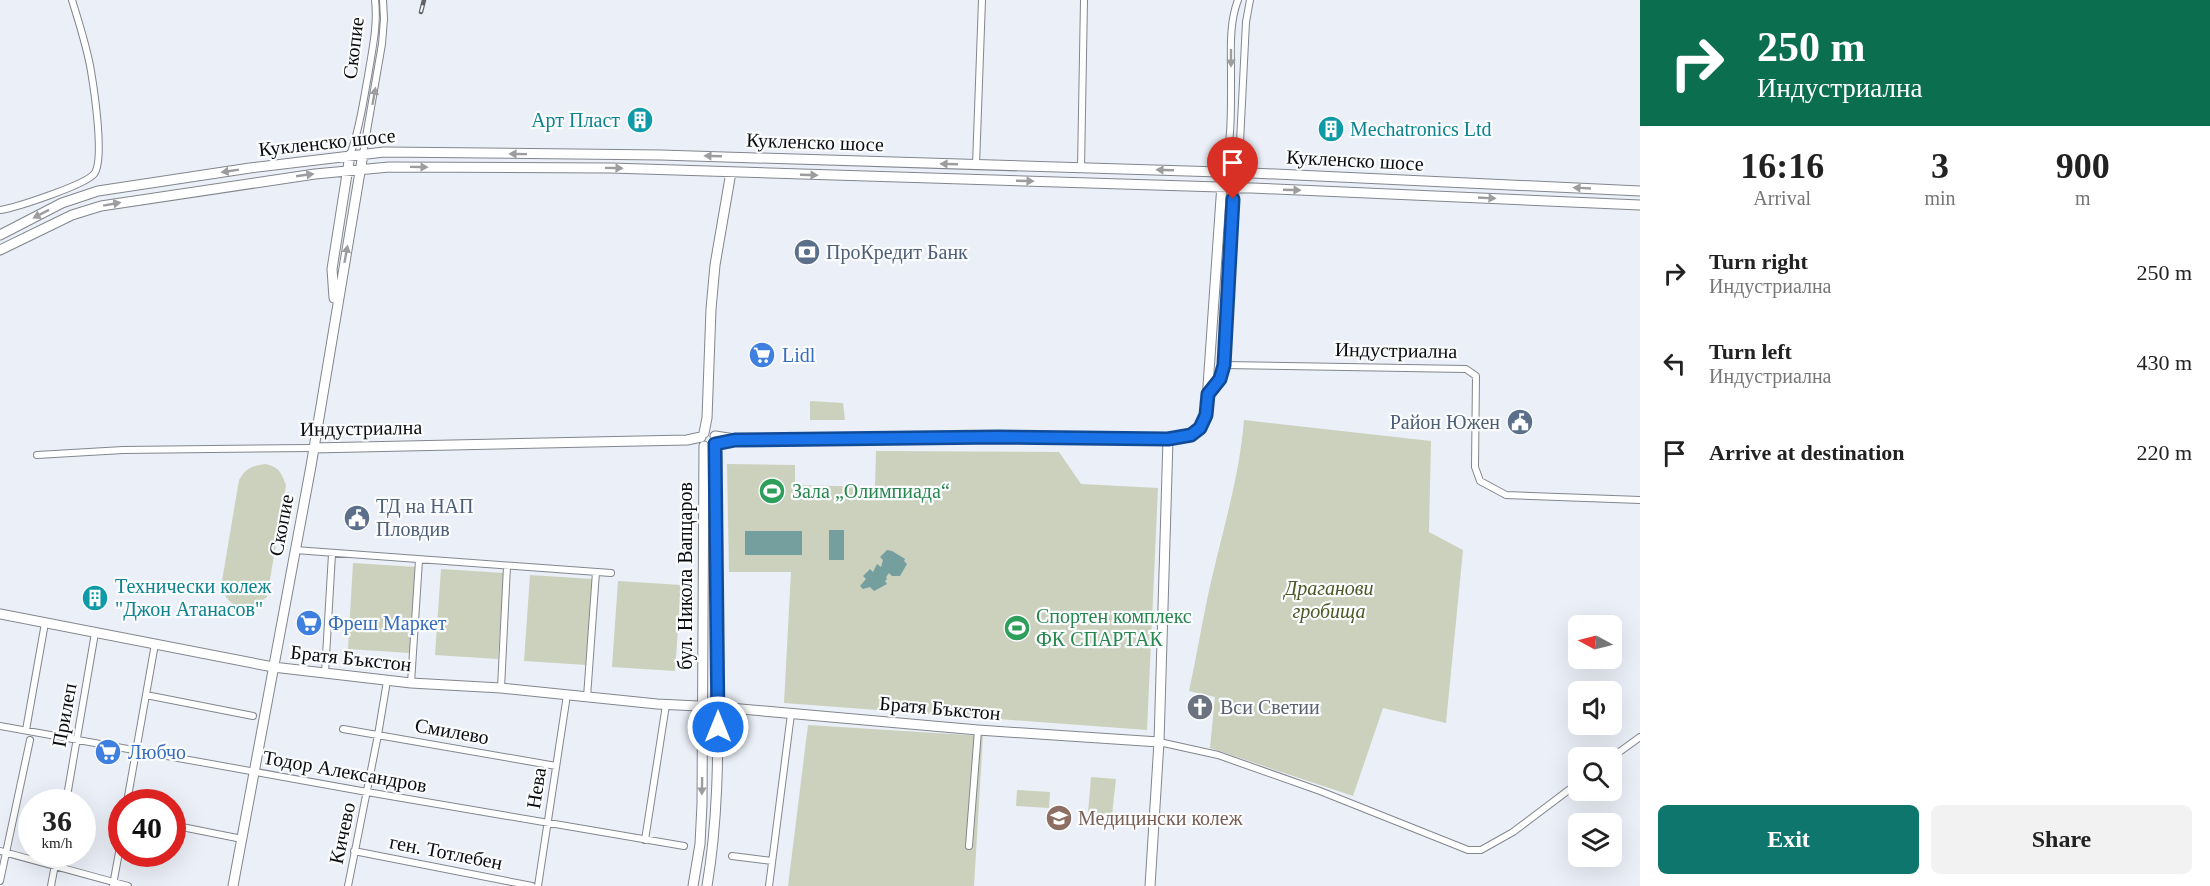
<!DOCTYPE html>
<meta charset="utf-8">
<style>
body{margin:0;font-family:Georgia,serif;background:#f2f2f2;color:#222;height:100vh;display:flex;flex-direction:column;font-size:22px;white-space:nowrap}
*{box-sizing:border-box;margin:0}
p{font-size:20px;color:#767676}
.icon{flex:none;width:33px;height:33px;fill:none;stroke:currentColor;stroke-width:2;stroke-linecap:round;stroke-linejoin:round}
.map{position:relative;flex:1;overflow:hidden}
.sheet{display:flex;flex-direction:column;background:#fff;width:570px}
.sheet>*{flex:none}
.guide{background:#0b6e4f;color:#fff;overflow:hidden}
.needle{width:39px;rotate:277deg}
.tools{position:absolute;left:1568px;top:615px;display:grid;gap:12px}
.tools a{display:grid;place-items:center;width:54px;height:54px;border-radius:9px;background:#fff;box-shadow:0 6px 24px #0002;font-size:30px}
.speed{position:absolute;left:18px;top:789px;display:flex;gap:12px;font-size:30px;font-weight:700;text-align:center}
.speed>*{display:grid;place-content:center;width:78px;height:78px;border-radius:50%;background:#fff;box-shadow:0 6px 24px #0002;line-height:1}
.speed small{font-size:15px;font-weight:400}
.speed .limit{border:9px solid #d22;background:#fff;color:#111}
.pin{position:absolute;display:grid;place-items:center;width:51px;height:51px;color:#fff;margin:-62px -26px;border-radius:50% 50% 50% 0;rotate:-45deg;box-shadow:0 0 6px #0007}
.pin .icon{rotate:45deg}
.me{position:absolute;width:66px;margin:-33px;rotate:0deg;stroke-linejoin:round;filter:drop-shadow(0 0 4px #0008)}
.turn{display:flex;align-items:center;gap:21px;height:126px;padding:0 18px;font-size:27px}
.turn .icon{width:78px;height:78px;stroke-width:2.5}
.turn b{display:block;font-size:42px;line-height:51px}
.eta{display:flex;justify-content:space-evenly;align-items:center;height:102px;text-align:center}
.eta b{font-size:36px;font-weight:800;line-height:42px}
.primary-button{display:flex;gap:12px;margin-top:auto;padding:12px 18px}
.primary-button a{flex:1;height:69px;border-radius:9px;background:#0f766e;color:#fff;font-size:24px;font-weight:800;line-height:69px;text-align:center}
.primary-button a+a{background:#f2f2f2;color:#222}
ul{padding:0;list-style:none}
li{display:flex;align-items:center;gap:18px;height:90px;padding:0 18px}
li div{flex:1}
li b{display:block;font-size:22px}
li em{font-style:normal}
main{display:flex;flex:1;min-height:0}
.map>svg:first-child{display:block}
.green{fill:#cbd1bc}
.water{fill:#759e9e}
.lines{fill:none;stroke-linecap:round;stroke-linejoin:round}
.street-casing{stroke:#82868d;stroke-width:8}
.secondary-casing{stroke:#82868d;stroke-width:11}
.street{stroke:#fff;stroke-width:6}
.secondary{stroke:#fff;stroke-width:9}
.rail-casing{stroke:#606267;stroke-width:4.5}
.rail{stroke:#fbfcfe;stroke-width:2;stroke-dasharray:7;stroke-linecap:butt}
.oneway{fill:#9d9d9f}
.route-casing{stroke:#114b97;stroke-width:15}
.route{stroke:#1a73e8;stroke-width:10}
.labels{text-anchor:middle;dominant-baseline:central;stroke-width:4.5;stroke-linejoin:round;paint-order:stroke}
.street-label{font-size:20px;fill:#0a0b0e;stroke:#fbfcfe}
.culture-label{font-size:20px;fill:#0d838f;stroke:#fbfcfe;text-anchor:start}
.service-label{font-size:20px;fill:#4e5e75;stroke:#fbfcfe;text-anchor:start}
.shop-label{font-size:20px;fill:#366cbe;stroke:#fbfcfe;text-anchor:start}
.leisure-label{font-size:20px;fill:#27864d;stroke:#fbfcfe;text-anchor:start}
.park-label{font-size:20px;font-style:italic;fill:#4d5825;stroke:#fbfcfe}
.worship-label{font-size:20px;fill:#5b616d;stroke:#fbfcfe;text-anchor:start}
.education-label{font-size:20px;fill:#785e54;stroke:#fbfcfe;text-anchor:start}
</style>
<main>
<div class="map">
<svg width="1640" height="886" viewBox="0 0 1640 886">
<rect width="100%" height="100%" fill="#ebeff7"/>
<path class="green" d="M 810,401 L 843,403 L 845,420 L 810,420 Z
M 1244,420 L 1431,441 L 1429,532 L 1463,550 L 1446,723 L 1383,708 L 1353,796 L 1210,748 L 1215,697 L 1189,691 C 1198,651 1204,609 1214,569 C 1226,519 1240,471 1244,420 Z
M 876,451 L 1059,452 L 1081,484 L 1158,488 L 1147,730 L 784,703 L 791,572 L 729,572 L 727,464 L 795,465 L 795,485 L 875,487 Z
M 265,464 C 279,467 281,472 286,485 L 267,597 C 248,613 230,611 221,587 L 239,480 C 246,468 252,466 265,464 Z
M 708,469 L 713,469 L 714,685 L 710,685 Z
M 353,563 L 416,567 L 410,653 L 348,649 Z
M 441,569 L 504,573 L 498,659 L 435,655 Z
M 530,575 L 592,579 L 587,665 L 524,661 Z
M 618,581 L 681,585 L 675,671 L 612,667 Z
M 808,725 L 983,736 L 974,886 L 788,886 Z
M 1091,777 L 1116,779 L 1112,815 L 1088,813 Z
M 1017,790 L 1050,792 L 1049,808 L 1016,806 Z"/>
<path class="water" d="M 829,530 L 844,530 L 844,560 L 829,560 Z
M 745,531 L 802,531 L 802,555 L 745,555 Z
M 887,550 L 892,551 L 905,559 L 904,561 L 907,564 L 900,576 L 892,576 L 889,573 L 886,577 L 887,579 L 885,581 L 887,584 L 874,591 L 870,587 L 863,589 L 860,586 L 866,579 L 863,576 L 870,569 L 873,572 L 877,564 L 881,567 L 883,560 L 880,557 Z"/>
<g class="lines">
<defs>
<path id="street" d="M 363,154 L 382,44 L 384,19 L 383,0
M 350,155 C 360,129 363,102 368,76 C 372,51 378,25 375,0
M 976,165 L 982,0
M 1081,168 L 1084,0
M 1224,172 C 1232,142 1231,106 1231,74 C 1231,50 1229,23 1238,0
M 1237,173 L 1239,162 L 1246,22 L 1250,0
M 0,210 C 15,208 85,185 94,174 C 105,161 94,89 91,71 C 87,47 79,23 72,0
M 1224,365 L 1466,369 L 1476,376 L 1475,467 L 1480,481 L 1506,495 L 1640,500
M 37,455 L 123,450 L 313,448
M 295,550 L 611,573
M 325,673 L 332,554
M 411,683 L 419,560
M 501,688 L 507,566
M 146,695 L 253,716
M 587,697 L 596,572
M 0,726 L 367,792 L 684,846
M 343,729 L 556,766
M 26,730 L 45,623
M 1159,742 L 1218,755 L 1320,791 L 1468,850 L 1481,850 L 1513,832 L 1578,783
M 1611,758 L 1640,737
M 66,802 L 95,633
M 127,802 L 155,644
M 172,825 L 242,839
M 645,840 L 666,705
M 969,846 L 978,730
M 0,851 L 128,886
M 354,851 L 532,886
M 732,856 L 772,861
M 0,881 L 30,740
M 113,885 L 122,836
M 51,886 L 57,854
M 348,886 L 378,735 L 387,681
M 538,886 L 567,695
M 769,886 L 791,714"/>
<path id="secondary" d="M 0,235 L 62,203 L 98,191 L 250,168 L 384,152 L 661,155 L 1252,173 L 1640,191
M 0,250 L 72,215 L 101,206 L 315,174 L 389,167 L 611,168 L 1252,188 L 1640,205
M 334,298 L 332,269 L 350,155
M 1208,394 L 1220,379 L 1224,365 L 1234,188 L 1237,173
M 704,433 L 707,418 L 711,309 L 715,265 L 731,172
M 715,436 L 735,439 L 998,437 L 1168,439 C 1190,436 1196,436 1206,415 L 1222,184
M 313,448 L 687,440 L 701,437
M 0,614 L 273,667 L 411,683 L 501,688 L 657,704 L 718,707 L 978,730 L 1159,742
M 233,886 L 311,466 L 363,154
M 693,886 L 700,844 L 702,804 L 704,446
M 707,886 C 719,815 718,744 718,673 C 717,597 716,521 714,446
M 1150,886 L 1159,742 L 1168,439"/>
</defs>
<use href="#street" class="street-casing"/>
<use href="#secondary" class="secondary-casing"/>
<use href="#street" class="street"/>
<use href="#secondary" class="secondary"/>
<defs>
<path id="rail" d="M 421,12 L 424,0"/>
</defs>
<use href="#rail" class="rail-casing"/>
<use href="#rail" class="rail"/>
</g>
<defs><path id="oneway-solid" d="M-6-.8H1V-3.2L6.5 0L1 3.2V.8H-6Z" transform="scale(1.5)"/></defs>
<g class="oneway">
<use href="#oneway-solid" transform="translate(1231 58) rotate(90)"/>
<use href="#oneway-solid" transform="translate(374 96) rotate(-80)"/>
<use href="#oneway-solid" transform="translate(518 154) rotate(-179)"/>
<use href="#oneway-solid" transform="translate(713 156) rotate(-178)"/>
<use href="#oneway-solid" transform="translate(949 164) rotate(-178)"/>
<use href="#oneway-solid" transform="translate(419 167) rotate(1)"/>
<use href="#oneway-solid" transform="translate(614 168) rotate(1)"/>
<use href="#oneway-solid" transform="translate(1165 170) rotate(-178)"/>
<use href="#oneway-solid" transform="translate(230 171) rotate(171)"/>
<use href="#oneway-solid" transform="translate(305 175) rotate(-8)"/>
<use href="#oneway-solid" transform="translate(809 175) rotate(2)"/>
<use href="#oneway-solid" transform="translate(1025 181) rotate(2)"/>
<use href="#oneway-solid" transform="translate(1582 188) rotate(-177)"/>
<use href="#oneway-solid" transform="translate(1292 190) rotate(2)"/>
<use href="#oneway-solid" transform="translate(1487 198) rotate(3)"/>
<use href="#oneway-solid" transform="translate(112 204) rotate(-10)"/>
<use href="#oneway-solid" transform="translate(41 214) rotate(153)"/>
<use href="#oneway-solid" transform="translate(346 254) rotate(-80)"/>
<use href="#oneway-solid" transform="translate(702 786) rotate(91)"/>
</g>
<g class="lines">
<defs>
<path id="route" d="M 718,727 L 715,444 L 735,440 L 998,437 L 1168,439 L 1191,435 L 1200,428 L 1206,415 L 1208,394 L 1220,379 L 1224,365 L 1233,199"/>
</defs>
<use href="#route" class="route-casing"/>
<use href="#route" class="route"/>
</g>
<defs>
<symbol id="building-disc" viewBox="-11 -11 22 22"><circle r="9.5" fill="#0f9aa8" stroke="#fbfcfe"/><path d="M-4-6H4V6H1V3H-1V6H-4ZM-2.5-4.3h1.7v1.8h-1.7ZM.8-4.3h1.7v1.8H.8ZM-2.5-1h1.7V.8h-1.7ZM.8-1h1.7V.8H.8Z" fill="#fff"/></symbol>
<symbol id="bank-disc" viewBox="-11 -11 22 22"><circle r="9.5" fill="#5c6f8a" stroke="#fbfcfe"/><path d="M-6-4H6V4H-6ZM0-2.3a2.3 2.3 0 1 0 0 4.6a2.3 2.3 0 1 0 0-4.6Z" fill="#fff"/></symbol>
<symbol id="supermarket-disc" viewBox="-11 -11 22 22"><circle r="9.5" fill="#3f7fe0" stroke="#fbfcfe"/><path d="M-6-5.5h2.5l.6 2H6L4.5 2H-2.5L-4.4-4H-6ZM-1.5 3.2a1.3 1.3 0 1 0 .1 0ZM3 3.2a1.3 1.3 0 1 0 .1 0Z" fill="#fff"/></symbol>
<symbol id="civic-disc" viewBox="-11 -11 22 22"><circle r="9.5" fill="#5c6f8a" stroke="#fbfcfe"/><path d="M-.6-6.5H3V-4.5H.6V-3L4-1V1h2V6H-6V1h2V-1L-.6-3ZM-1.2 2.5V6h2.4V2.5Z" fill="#fff"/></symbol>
<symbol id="stadium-disc" viewBox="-11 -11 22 22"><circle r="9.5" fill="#2e9e5b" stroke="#fbfcfe"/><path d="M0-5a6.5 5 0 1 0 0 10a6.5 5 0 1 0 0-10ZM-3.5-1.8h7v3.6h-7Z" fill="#fff"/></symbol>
<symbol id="church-disc" viewBox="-11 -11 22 22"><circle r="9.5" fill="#6b7280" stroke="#fbfcfe"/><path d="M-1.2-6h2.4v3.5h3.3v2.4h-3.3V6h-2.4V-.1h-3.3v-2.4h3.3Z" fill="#fff"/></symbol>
<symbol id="university-disc" viewBox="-11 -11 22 22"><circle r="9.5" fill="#8d6e63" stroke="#fbfcfe"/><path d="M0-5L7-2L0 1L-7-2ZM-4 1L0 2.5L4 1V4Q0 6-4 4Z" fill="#fff"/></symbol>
</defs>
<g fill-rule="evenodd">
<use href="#building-disc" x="625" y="105" width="30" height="30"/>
<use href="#building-disc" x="1316" y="114" width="30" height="30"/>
<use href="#bank-disc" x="792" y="237" width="30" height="30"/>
<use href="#supermarket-disc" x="747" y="340" width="30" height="30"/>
<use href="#civic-disc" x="1505" y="407" width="30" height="30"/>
<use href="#stadium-disc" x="757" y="476" width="30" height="30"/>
<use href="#civic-disc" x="342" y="503" width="30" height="30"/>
<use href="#building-disc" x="80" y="583" width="30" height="30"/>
<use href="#supermarket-disc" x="294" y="608" width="30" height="30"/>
<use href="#stadium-disc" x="1002" y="613" width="30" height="30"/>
<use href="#church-disc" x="1185" y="692" width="30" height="30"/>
<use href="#supermarket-disc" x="93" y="737" width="30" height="30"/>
<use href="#university-disc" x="1044" y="803" width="30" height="30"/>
</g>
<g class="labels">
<g class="street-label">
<text transform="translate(353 48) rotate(-83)">Скопие</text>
<text transform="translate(327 142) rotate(-6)">Кукленско шосе</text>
<text transform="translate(815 142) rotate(2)">Кукленско шосе</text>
<text transform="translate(1355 160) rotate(3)">Кукленско шосе</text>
<text transform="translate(1396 350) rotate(1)">Индустриална</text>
<text transform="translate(361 428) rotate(-1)">Индустриална</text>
<text transform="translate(281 525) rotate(-79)">Скопие</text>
<text transform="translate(685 576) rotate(-90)">бул. Никола Вапцаров</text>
<text transform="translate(351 658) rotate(6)">Братя Бъкстон</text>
<text transform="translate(940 708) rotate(5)">Братя Бъкстон</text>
<text transform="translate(64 715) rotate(-80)">Прилеп</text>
<text transform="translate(452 731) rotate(10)">Смилево</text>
<text transform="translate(345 771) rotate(10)">Тодор Александров</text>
<text transform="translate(536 788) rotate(-81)">Нева</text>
<text transform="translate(342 833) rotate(-78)">Кичево</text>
<text transform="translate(446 852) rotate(11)">ген. Тотлебен</text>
</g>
<g class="culture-label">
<text x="620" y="120" text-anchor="end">Арт Пласт</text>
<text x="1350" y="129">Mechatronics Ltd</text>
<text x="115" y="586">Технически колеж<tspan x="115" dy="23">"Джон Атанасов"</tspan></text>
</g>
<g class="service-label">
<text x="826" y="252">ПроКредит Банк</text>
<text x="1500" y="422" text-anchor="end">Район Южен</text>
<text x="376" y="506">ТД на НАП<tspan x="376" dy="23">Пловдив</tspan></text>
</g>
<g class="shop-label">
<text x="782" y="355">Lidl</text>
<text x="328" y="623">Фреш Маркет</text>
<text x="128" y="752">Любчо</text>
</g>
<g class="leisure-label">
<text x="792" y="491">Зала „Олимпиада“</text>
<text x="1036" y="616">Спортен комплекс<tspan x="1036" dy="23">ФК СПАРТАК</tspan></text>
</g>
<g class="park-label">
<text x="1329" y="588">Драганови<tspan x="1329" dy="23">гробища</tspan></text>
</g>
<g class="worship-label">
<text x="1220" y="707">Вси Светии</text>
</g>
<g class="education-label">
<text x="1078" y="818">Медицински колеж</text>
</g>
</g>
</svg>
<div class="tools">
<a><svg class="needle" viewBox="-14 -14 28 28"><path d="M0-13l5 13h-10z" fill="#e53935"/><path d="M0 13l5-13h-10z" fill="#767676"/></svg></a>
<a><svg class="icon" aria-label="sound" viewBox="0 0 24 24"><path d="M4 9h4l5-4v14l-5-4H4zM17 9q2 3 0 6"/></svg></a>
<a><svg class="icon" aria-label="search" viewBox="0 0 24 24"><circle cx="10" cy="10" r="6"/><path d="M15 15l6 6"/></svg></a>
<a><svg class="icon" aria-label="layers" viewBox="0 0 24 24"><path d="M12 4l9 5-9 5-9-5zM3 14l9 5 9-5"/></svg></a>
</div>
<div class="speed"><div>36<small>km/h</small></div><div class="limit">40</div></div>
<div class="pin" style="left:1233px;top:199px;background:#d93025"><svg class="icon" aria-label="arrive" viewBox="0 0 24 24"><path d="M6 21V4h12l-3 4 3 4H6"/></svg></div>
<svg class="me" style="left:718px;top:727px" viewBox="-20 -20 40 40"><circle r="17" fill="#1a73e8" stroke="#fff" stroke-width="3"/><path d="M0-11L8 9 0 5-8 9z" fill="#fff"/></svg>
</div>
<section class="sheet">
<div class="guide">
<div class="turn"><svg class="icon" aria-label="right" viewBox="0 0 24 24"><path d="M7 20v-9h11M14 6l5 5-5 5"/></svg><div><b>250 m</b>Индустриална</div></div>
</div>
<div class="eta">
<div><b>16:16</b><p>Arrival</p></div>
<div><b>3</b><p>min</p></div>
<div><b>900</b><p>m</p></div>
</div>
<ul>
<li><svg class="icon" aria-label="right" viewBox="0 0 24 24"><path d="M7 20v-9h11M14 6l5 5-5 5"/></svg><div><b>Turn right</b><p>Индустриална</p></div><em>250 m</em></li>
<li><svg class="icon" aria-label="left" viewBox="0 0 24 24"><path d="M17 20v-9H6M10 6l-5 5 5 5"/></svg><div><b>Turn left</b><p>Индустриална</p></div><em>430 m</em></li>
<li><svg class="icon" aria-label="arrive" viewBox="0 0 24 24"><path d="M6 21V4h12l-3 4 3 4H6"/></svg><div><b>Arrive at destination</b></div><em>220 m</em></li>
</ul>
<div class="primary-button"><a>Exit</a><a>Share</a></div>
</section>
</main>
